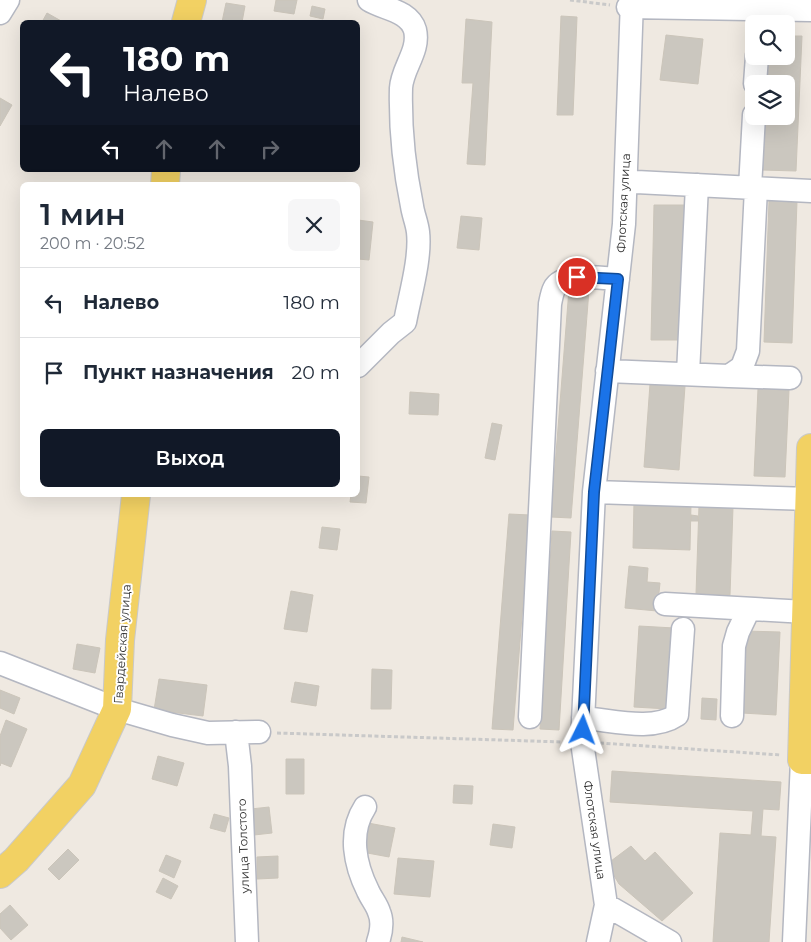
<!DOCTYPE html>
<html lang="ru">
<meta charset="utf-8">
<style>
body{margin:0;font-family:Montserrat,sans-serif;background:#f6f6f7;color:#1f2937;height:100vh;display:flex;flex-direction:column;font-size:19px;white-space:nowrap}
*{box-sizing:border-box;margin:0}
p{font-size:16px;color:#747a83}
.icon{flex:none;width:28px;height:28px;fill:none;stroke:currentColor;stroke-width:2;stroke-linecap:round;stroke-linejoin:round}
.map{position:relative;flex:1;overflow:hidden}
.drawer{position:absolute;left:20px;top:182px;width:340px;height:315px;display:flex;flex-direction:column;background:#fff;border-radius:8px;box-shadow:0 5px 20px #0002}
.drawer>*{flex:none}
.hud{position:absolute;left:20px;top:20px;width:340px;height:152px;border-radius:8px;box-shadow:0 5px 20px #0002;background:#111827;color:#fff;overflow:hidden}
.fabs{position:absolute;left:745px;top:15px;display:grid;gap:10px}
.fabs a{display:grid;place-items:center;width:50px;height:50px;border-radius:8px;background:#fff;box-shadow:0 5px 20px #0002;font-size:25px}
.pin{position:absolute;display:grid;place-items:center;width:42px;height:42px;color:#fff;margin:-21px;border:2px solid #fff;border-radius:50%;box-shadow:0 1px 5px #0007}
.me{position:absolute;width:55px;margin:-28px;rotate:3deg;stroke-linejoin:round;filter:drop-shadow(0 0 4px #0008)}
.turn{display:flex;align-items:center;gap:18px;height:105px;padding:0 20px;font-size:22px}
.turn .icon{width:65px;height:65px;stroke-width:2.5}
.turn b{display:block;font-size:35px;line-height:42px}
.lanes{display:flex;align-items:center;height:48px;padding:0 20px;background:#0003;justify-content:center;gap:25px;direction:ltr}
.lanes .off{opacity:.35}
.round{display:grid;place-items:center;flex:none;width:52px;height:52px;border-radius:8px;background:#f6f6f7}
.summary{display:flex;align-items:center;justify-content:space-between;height:85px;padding:0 20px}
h1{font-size:30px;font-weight:600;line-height:38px}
.button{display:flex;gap:10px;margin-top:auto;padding:10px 20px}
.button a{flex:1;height:58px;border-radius:8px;background:#111827;color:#fff;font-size:20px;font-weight:600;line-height:58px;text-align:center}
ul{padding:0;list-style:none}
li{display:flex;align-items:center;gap:15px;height:70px;padding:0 20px;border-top:1px solid #e0e1e3}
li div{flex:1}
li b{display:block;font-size:19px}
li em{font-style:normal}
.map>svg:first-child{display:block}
.building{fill:#cbc7bf;stroke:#cbc5ba}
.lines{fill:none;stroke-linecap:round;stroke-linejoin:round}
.minor-casing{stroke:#b4b7c1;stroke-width:25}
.major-casing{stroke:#c9c9c9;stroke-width:30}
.path{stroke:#c9c9c9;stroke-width:3;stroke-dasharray:4 2.5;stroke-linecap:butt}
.minor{stroke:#fff;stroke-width:22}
.major{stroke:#f2d163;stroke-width:28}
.route-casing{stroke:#114b97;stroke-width:12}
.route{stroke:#1a73e8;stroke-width:9}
.labels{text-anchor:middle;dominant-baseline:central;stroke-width:4;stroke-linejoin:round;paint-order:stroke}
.street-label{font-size:12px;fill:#2e2e2e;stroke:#fff}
</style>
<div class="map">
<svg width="811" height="942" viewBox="0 0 811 942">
<rect width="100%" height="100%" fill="#efe9e1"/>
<path class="building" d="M 276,0 L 297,0 L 294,14 L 274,11 Z
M 226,3 L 245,6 L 242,22 L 222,22 Z
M 312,6 L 325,9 L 323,19 L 310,16 Z
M 47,13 L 63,22 L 42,22 Z
M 561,16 L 577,17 L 573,115 L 557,115 Z
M 466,19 L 492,22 L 485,165 L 467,164 L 473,83 L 462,83 Z
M 666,35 L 703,39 L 698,84 L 660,80 Z
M 786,36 L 802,36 L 796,171 L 762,170 L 765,116 L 786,116 L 786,84 L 766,84 L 767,56 L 786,56 Z
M 0,98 L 12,105 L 0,126 Z
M 769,201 L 797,201 L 792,343 L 764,342 Z
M 654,205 L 687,205 L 684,340 L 651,340 Z
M 461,216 L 482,218 L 479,250 L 457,248 Z
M 358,220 L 373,222 L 369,260 L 358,259 Z
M 569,289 L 589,290 L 571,518 L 551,517 Z
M 650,384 L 685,386 L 679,470 L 644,467 Z
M 758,389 L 789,390 L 785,477 L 754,476 Z
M 410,392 L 439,394 L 438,415 L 409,414 Z
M 492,423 L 502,425 L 495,460 L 485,458 Z
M 358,476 L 369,477 L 366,503 L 350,502 L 351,495 L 358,495 Z
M 634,502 L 691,504 L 690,550 L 633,548 Z
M 699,506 L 733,507 L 730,595 L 696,594 Z
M 509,514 L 530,515 L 513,730 L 492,729 Z
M 691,515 L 698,516 L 698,521 L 691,521 Z
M 322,527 L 340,529 L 337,550 L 319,548 Z
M 552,531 L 571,532 L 559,730 L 540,729 Z
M 629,566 L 648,568 L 647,582 L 660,583 L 657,611 L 625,608 Z
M 291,591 L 313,595 L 307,632 L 284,629 Z
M 639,626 L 674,628 L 668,709 L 634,707 Z
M 745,631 L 780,632 L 776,715 L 742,713 Z
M 77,644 L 100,648 L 95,673 L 73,669 Z
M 372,669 L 392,670 L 391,709 L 371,709 Z
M 159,679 L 207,685 L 203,716 L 154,710 Z
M 295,682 L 319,686 L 316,706 L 291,702 Z
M 0,690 L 20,698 L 14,714 L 0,708 Z
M 702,698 L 717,699 L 716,720 L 701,719 Z
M 6,720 L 27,729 L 11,767 L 1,763 L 0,766 L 0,736 Z
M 158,756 L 184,763 L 177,786 L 152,779 Z
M 286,759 L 304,759 L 304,794 L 286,794 Z
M 612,771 L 781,782 L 779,810 L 763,809 L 761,836 L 776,837 L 769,942 L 713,942 L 720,833 L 751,835 L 753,811 L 610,802 Z
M 454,785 L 473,786 L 472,804 L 453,803 Z
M 269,807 L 272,833 L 254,835 L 251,809 Z
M 214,814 L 229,818 L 225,832 L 210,828 Z
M 368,823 L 395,828 L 389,857 L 362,852 Z
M 493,824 L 515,827 L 512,848 L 490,845 Z
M 631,846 L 645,861 L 655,852 L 693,893 L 662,921 L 619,884 L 607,864 Z
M 68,849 L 79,860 L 59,880 L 48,869 Z
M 166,855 L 181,861 L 174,878 L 159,871 Z
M 278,856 L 278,878 L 257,879 L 257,857 Z
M 398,858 L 434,861 L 430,897 L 394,894 Z
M 163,878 L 178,886 L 171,899 L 156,892 Z
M 10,905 L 28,925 L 11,940 L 0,928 L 0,914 Z
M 402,937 L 423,942 L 401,942 Z"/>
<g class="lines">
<defs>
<path id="minor" d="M 628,7 L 811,10
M 0,13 L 8,0
M 755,84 L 757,56
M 636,182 L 811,191
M 750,188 L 754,115
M 358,366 L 391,333 L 405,322 C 410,295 421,258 418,232 C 417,223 413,214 412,206 C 404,167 400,127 401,88 C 402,68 420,51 415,30 C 409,10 383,9 369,0
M 607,371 L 729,376 L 742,367 L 748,351 L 756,188
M 688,374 L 697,185
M 729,376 L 790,378
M 594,492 L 810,499
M 665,604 L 806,612
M 0,663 L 117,709 L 172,725 L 208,733 L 259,732
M 732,716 L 734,646 L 738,632 L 749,609
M 530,717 L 550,304 C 551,299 552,293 554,289 C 562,272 602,278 618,279
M 583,718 C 612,720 652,732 677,715 L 683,629
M 236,732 L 240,766 L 247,942
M 365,807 C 348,833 355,865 368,891 C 371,898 377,905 379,912 C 383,921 381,933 378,942
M 606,905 L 670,942
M 598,942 L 606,905 L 582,742 L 594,492 L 624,224 L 632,0
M 794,942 L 802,760"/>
<path id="major" d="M 186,22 L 192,0
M 165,185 L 166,170
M 811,448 L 802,760 L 811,760
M 0,874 L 16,860 L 82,785 L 117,709 L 120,640 L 136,495"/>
</defs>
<use href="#minor" class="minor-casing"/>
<use href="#major" class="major-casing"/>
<path class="path" d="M 570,0 L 610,5
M 277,733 L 563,742
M 600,743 L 781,755"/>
<use href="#minor" class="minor"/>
<use href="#major" class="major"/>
</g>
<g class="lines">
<defs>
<path id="route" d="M 577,277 L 618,279 L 594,492 L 583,730"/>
</defs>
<use href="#route" class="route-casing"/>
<use href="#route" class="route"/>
</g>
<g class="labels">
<g class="street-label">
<text transform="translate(623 203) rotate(-87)">Флотская улица</text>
<text transform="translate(122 644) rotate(-86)">Гвардейская улица</text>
<text transform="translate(595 830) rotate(82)">Флотская улица</text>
<text transform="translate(243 846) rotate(-92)">улица Толстого</text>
</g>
</g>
</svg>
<div class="fabs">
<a><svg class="icon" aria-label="search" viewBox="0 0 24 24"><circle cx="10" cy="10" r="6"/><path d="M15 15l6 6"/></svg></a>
<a><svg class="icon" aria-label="layers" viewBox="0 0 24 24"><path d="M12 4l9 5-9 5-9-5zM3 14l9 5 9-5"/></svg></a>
</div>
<div class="pin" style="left:577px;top:277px;background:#d93025"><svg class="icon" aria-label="arrive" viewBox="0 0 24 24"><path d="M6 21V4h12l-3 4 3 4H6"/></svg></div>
<svg class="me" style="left:583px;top:730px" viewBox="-20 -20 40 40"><path d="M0-17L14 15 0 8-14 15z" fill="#1a73e8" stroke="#fff" stroke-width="4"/></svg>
<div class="hud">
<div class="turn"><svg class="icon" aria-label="left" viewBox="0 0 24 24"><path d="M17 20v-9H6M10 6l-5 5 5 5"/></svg><div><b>180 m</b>Налево</div></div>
<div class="lanes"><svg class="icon" aria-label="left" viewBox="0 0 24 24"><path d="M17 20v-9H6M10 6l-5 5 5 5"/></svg><svg class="icon off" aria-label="ahead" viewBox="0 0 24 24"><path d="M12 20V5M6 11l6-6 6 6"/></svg><svg class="icon off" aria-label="ahead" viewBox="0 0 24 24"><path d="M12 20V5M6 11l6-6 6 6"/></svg><svg class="icon off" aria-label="right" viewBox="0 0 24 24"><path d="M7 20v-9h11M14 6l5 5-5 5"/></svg></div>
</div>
<section class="drawer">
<div class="summary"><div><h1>1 мин</h1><p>200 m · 20:52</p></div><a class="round"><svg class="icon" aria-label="close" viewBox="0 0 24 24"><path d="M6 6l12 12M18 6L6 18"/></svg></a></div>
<ul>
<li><svg class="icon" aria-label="left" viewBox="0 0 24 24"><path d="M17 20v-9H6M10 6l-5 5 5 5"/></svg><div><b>Налево</b></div><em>180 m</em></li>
<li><svg class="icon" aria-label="arrive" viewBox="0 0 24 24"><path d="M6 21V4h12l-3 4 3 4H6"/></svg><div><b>Пункт назначения</b></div><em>20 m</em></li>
</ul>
<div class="button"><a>Выход</a></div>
</section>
</div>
